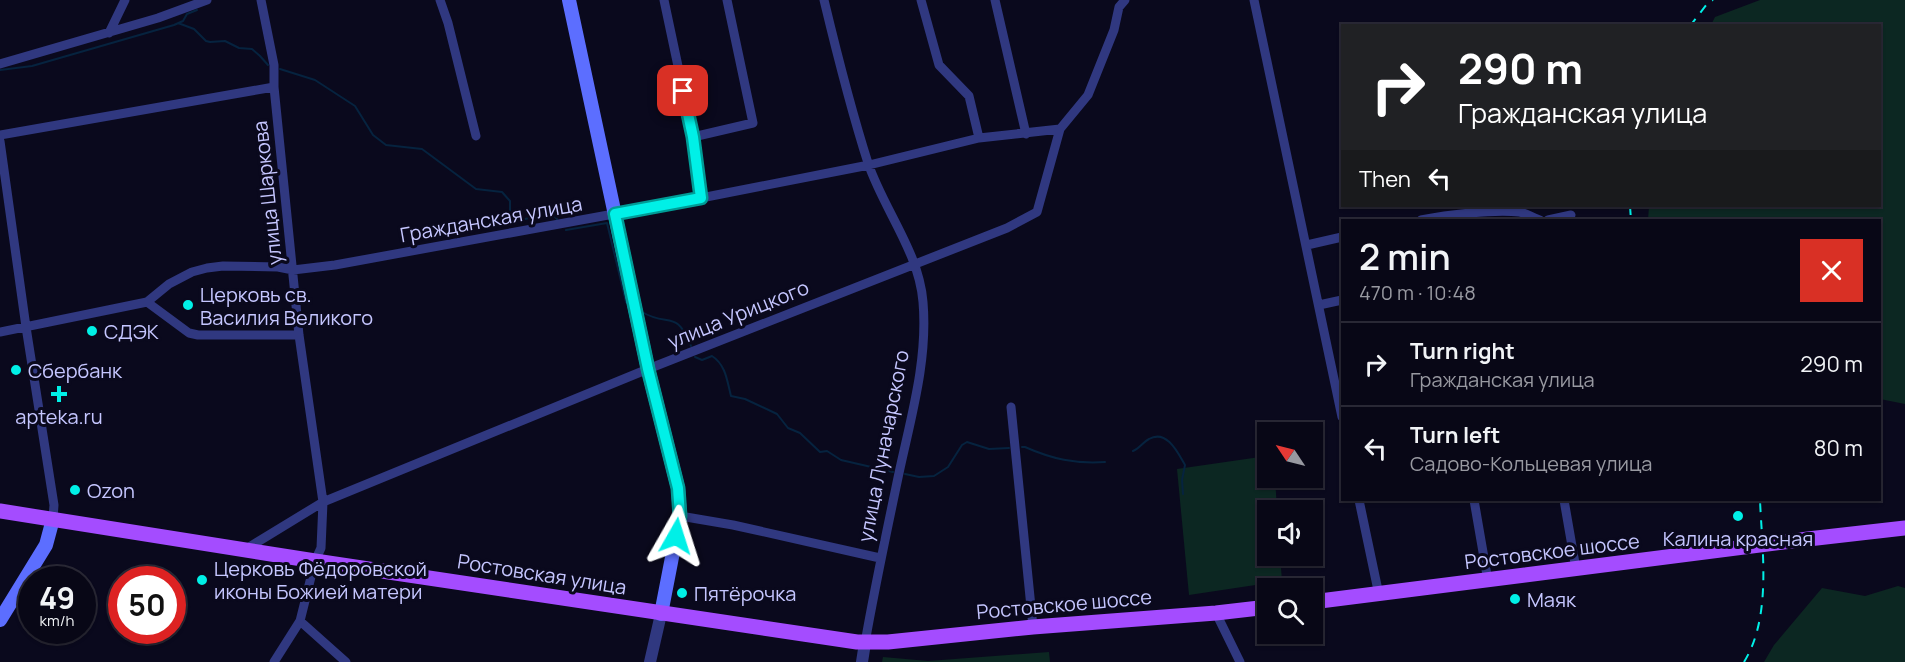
<!DOCTYPE html>
<meta charset="utf-8">
<style>
body{margin:0;font-family:Manrope,sans-serif;background:#11101f;color:#f1f3f6;height:100vh;display:flex;flex-direction:column;font-size:22px;white-space:nowrap}
*{box-sizing:border-box;margin:0}
p{font-size:20px;color:#9899a1}
.icon{flex:none;width:33px;height:33px;fill:none;stroke:currentColor;stroke-width:2;stroke-linecap:round;stroke-linejoin:round}
.map{position:relative;flex:1;overflow:hidden}
.sheet{position:absolute;left:1341px;top:219px;width:540px;height:282px;display:flex;flex-direction:column;background:#080716;border-radius:0px;box-shadow:0 2px 4px #0004,0 0 0 2px #292835}
.sheet>*{flex:none}
.guide{position:absolute;left:1341px;top:24px;width:540px;height:183px;border-radius:0px;box-shadow:0 2px 4px #0004,0 0 0 2px #292835;background:#202124;color:#fff;overflow:hidden}
.needle{width:39px;rotate:305deg}
.tools{position:absolute;left:1257px;top:422px;display:grid;gap:12px}
.tools a{display:grid;place-items:center;width:66px;height:66px;border-radius:0px;background:#080716;box-shadow:0 2px 4px #0004,0 0 0 2px #292835;font-size:30px}
.speed{position:absolute;left:18px;top:566px;display:flex;gap:12px;font-size:30px;font-weight:700;text-align:center}
.speed>*{display:grid;place-content:center;width:78px;height:78px;border-radius:50%;background:#080716;box-shadow:0 2px 4px #0004,0 0 0 2px #292835;line-height:1}
.speed small{font-size:15px;font-weight:400}
.speed .limit{border:9px solid #d22;background:#fff;color:#111}
.pin{position:absolute;display:grid;place-items:center;width:51px;height:51px;color:#fff;margin:-26px;border-radius:12px;box-shadow:0 3px 9px #0006}
.me{position:absolute;width:66px;margin:-33px;rotate:6deg;stroke-linejoin:round;filter:drop-shadow(0 0 4px #0008)}
.turn{display:flex;align-items:center;gap:21px;height:126px;padding:0 18px;font-size:27px}
.turn .icon{width:78px;height:78px;stroke-width:2.5}
.turn b{display:block;font-size:42px;line-height:51px}
.then{display:flex;align-items:center;height:57px;padding:0 18px;background:#0003;gap:12px;font-size:22px}
.round{display:grid;place-items:center;flex:none;width:63px;height:63px;border-radius:0px;background:#11101f}
.head{display:flex;align-items:center;justify-content:space-between;height:102px;padding:0 18px}
h1{font-size:36px;font-weight:600;line-height:45px}
ul{padding:0;list-style:none}
li{display:flex;align-items:center;gap:18px;height:84px;padding:0 18px;border-top:2px solid #292835}
li div{flex:1}
li b{display:block;font-size:22px}
li em{font-style:normal}
.map>svg:first-child{display:block}
.green{fill:#0c2722}
.lines{fill:none;stroke-linecap:round;stroke-linejoin:round}
.stream{stroke:#06233f;stroke-width:2}
.minor{stroke:#303880;stroke-width:9}
.tertiary{stroke:#303880;stroke-width:12}
.secondary{stroke:#5c6eff;stroke-width:14}
.primary{stroke:#a44cff;stroke-width:15}
.rail{stroke:#00f0e7;stroke-width:2;stroke-dasharray:9 8;stroke-linecap:butt}
.route-casing{stroke:#009c96;stroke-width:15}
.route{stroke:#00f0e7;stroke-width:10}
.poi-dot{fill:#00f0e7;stroke:#0a091d;stroke-width:2}
.labels{text-anchor:middle;dominant-baseline:central;stroke-width:6;stroke-linejoin:round;paint-order:stroke}
.street-label{font-size:20px;fill:#c5c6ff;stroke:#0a091d}
.poi-label{font-size:20px;fill:#c5c6ff;stroke:#0a091d;text-anchor:start}
</style>
<div class="map">
<svg width="1905" height="662" viewBox="0 0 1905 662">
<rect width="100%" height="100%" fill="#0a091d"/>
<path class="green" d="M 1760,0 L 1905,0 L 1905,404 L 1880,399 L 1880,220 L 1648,220 L 1649,206 L 1880,206 L 1880,26 L 1711,25 L 1715,17 Z
M 1267,456 L 1268,477 L 1275,477 L 1277,510 L 1268,510 L 1268,555 L 1280,555 L 1282,581 L 1189,595 L 1177,469 Z
M 1898,586 L 1905,588 L 1905,662 L 1764,662 L 1774,645 L 1822,588 L 1865,596 Z
M 1049,652 L 1050,662 L 882,662 L 883,657 L 928,661 Z"/>
<g class="lines">
<path class="stream" d="M 178,23 L 194,29 L 206,41 L 210,42 L 225,41 L 239,48 L 252,49 L 260,56 L 268,65
M 280,69 L 315,80 L 355,106 L 373,135 L 386,145 L 422,149 L 476,189 L 502,192 L 510,201 L 510,217 L 513,222 L 545,214 L 553,215 L 557,219
M 0,70 L 32,66 L 174,25 L 183,21 L 187,14 L 197,10
M 566,230 L 607,223 L 626,302 L 628,303
M 642,312 C 669,328 676,308 691,346
M 695,357 L 702,360 L 712,356 C 726,365 727,381 731,396 L 745,399 L 777,414 L 788,428 L 800,433 L 820,452 L 827,451 L 841,460 L 893,472
M 1022,447 L 1025,447 C 1052,459 1075,464 1105,462
M 1133,451 C 1140,448 1143,442 1149,439 C 1167,429 1178,453 1185,465 L 1182,480 L 1183,494
M 905,474 L 919,477 L 934,476 L 948,467 L 962,445 L 967,442 L 989,449 L 1009,448"/>
<path class="minor" d="M 261,0 L 274,65 L 274,87 L 299,335 L 323,502 L 321,548 L 315,561 L 300,621 L 346,662
M 440,0 L 448,23 L 476,136
M 664,0 L 693,137 L 701,198
M 824,0 C 837,54 851,110 868,163 C 884,210 919,252 923,302 C 928,360 911,417 899,473 C 887,530 875,586 865,643
M 921,0 L 939,65 L 969,96 L 979,138
M 995,0 L 1026,134
M 1254,0 L 1342,417
M 109,33 L 125,0
M 0,64 L 158,18 L 207,0
M 0,135 L 274,87
M 693,137 L 753,123 L 727,0
M 0,141 L 26,327 L 54,505 L 53,519
M 1421,220 C 1446,215 1494,209 1519,212 C 1527,213 1532,218 1540,220
M 1548,220 L 1571,215
M 1307,245 L 1342,237
M 147,302 L 189,333 L 198,335 L 299,335
M 1319,305 L 1342,300
M 0,332 L 147,302 L 169,284 L 192,272 L 207,268 L 223,266 L 278,267 L 293,270 L 335,265 L 701,198 L 869,165 L 979,138 L 1060,129
M 1011,407 L 1033,627
M 1359,500 L 1379,595
M 1474,500 L 1488,581
M 1564,500 L 1576,569
M 680,516 L 733,525 L 880,558
M 246,549 L 323,502 L 648,369 L 1007,228 L 1037,212 L 1060,129 L 1088,95 L 1114,30 L 1119,7 L 1125,0
M 1216,613 L 1240,662
M 274,662 L 300,621"/>
<path class="tertiary" d="M 650,662 L 661,614
M 862,662 L 865,643"/>
<path class="secondary" d="M 569,0 L 648,369 L 678,488 L 680,516 L 661,614
M 0,620 L 46,545 L 53,519"/>
<path class="primary" d="M 0,511 L 315,561 L 857,642 L 888,642 L 1033,627 L 1216,613 L 1268,607
M 1312,602 L 1808,539 L 1905,528"/>
<path class="rail" d="M 1690,26 L 1707,4 L 1713,0
M 1630,206 L 1631,220
M 1744,662 C 1772,617 1762,550 1760,500"/>
</g>
<g class="lines">
<defs>
<path id="route" d="M 676,536 L 680,516 L 678,488 L 648,369 L 615,214 L 701,198 L 693,137 L 683,91"/>
</defs>
<use href="#route" class="route-casing"/>
<use href="#route" class="route"/>
</g>
<g class="poi-dot">
<circle cx="188" cy="305" r="6"/>
<circle cx="92" cy="331" r="6"/>
<circle cx="16" cy="370" r="6"/>
<path d="M56 385h6v6h6v6h-6v6h-6v-6h-6v-6h6z"/>
<circle cx="75" cy="490" r="6"/>
<circle cx="1738" cy="516" r="6"/>
<circle cx="202" cy="580" r="6"/>
<circle cx="682" cy="593" r="6"/>
<circle cx="1515" cy="599" r="6"/>
</g>
<g class="labels">
<g class="street-label">
<text transform="translate(267 193) rotate(-96)">улица Шаркова</text>
<text transform="translate(491 219) rotate(-10)">Гражданская улица</text>
<text transform="translate(738 314) rotate(-22)">улица Урицкого</text>
<text transform="translate(883 446) rotate(-79)">улица Луначарского</text>
<text transform="translate(1552 551) rotate(-7)">Ростовское шоссе</text>
<text transform="translate(542 574) rotate(9)">Ростовская улица</text>
<text transform="translate(1064 604) rotate(-5)">Ростовское шоссе</text>
</g>
<g class="poi-label">
<text x="200" y="294">Церковь св.<tspan x="200" dy="23">Василия Великого</tspan></text>
<text x="104" y="331">СДЭК</text>
<text x="28" y="370">Сбербанк</text>
<text x="59" y="416" text-anchor="middle">apteka.ru</text>
<text x="87" y="490">Ozon</text>
<text x="1738" y="538" text-anchor="middle">Калина красная</text>
<text x="214" y="568">Церковь Фёдоровской<tspan x="214" dy="23">иконы Божией матери</tspan></text>
<text x="694" y="593">Пятёрочка</text>
<text x="1527" y="599">Маяк</text>
</g>
</g>
</svg>
<div class="tools">
<a><svg class="needle" viewBox="-14 -14 28 28"><path d="M0-13l5 13h-10z" fill="#e53935"/><path d="M0 13l5-13h-10z" fill="#9899a1"/></svg></a>
<a><svg class="icon" aria-label="sound" viewBox="0 0 24 24"><path d="M4 9h4l5-4v14l-5-4H4zM17 9q2 3 0 6"/></svg></a>
<a><svg class="icon" aria-label="search" viewBox="0 0 24 24"><circle cx="10" cy="10" r="6"/><path d="M15 15l6 6"/></svg></a>
</div>
<div class="speed"><div>49<small>km/h</small></div><div class="limit">50</div></div>
<div class="pin" style="left:683px;top:91px;background:#d93025"><svg class="icon" aria-label="arrive" viewBox="0 0 24 24"><path d="M6 21V4h12l-3 4 3 4H6"/></svg></div>
<svg class="me" style="left:676px;top:536px" viewBox="-20 -20 40 40"><path d="M0-17L14 15 0 8-14 15z" fill="#00f0e7" stroke="#fff" stroke-width="4"/></svg>
<div class="guide">
<div class="turn"><svg class="icon" aria-label="right" viewBox="0 0 24 24"><path d="M7 20v-9h11M14 6l5 5-5 5"/></svg><div><b>290 m</b>Гражданская улица</div></div>
<div class="then">Then<svg class="icon" aria-label="left" viewBox="0 0 24 24"><path d="M17 20v-9H6M10 6l-5 5 5 5"/></svg></div>
</div>
<section class="sheet">
<div class="head"><div><h1>2 min</h1><p>470 m · 10:48</p></div><a class="round" style="background:#d93025;color:#fff"><svg class="icon" aria-label="close" viewBox="0 0 24 24"><path d="M6 6l12 12M18 6L6 18"/></svg></a></div>
<ul>
<li><svg class="icon" aria-label="right" viewBox="0 0 24 24"><path d="M7 20v-9h11M14 6l5 5-5 5"/></svg><div><b>Turn right</b><p>Гражданская улица</p></div><em>290 m</em></li>
<li><svg class="icon" aria-label="left" viewBox="0 0 24 24"><path d="M17 20v-9H6M10 6l-5 5 5 5"/></svg><div><b>Turn left</b><p>Садово-Кольцевая улица</p></div><em>80 m</em></li>
</ul>
</section>
</div>
